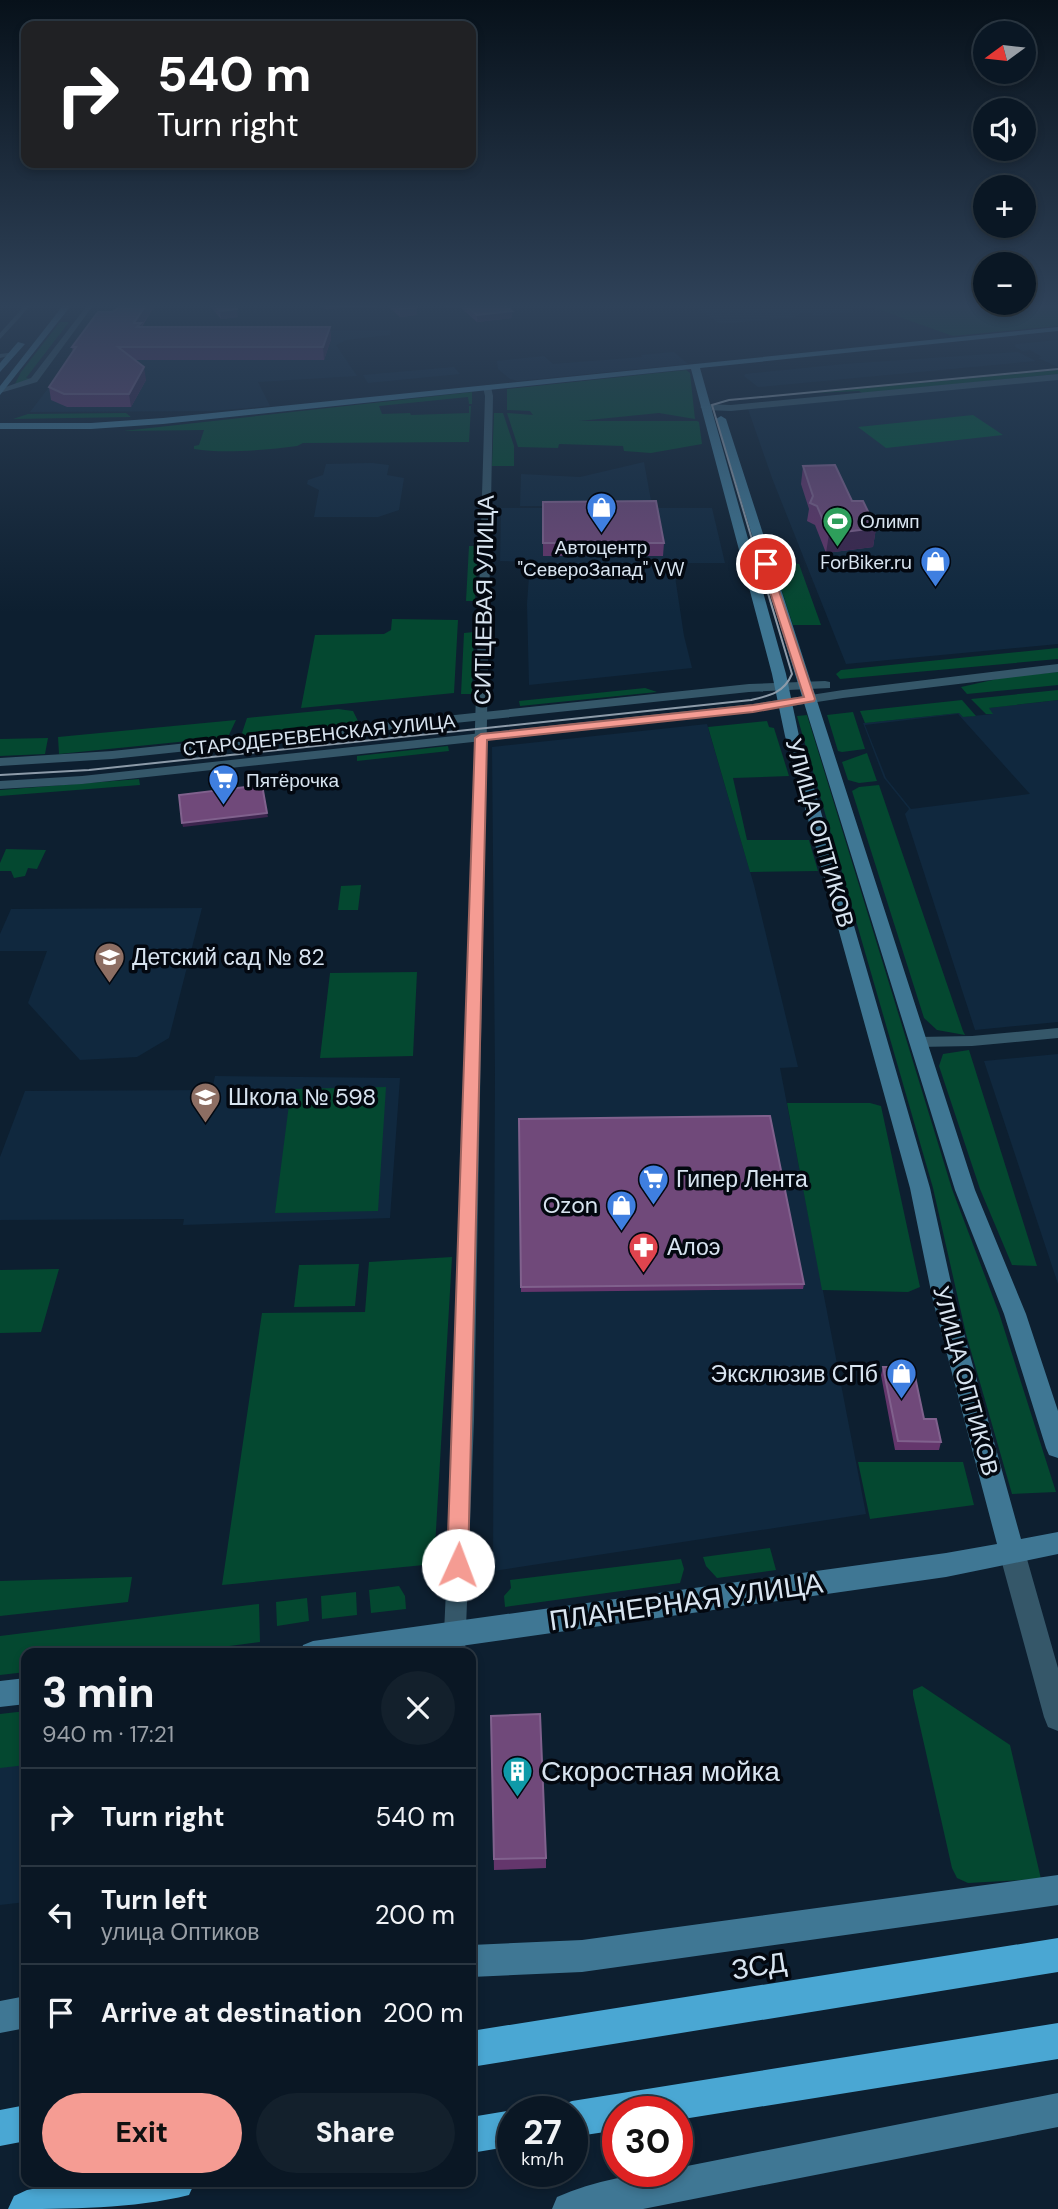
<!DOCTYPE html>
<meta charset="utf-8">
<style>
body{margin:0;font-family:"DM Sans",sans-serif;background:#13202c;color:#f1f3f6;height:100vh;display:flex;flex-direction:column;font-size:26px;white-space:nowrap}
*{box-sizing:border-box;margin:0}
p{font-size:23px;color:#999fa6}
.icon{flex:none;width:38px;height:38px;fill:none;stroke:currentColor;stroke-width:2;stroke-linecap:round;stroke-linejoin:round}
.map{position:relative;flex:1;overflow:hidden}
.side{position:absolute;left:21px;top:1648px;width:455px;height:539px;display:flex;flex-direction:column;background:#0a1724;border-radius:14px;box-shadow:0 4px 10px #0003,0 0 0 2px #2a3641}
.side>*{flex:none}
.banner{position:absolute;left:21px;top:21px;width:455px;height:147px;border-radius:14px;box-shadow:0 4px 10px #0003,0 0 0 2px #2a3641;background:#202124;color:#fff;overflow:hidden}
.needle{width:46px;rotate:255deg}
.buttons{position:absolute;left:973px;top:21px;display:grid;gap:14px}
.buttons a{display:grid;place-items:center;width:63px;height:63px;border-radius:50%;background:#0a1724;box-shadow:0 4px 10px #0003,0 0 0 2px #2a3641;font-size:35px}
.speed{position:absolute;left:497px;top:2096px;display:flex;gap:14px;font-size:35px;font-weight:700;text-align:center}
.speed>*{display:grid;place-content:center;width:91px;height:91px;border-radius:50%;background:#0a1724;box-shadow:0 4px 10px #0003,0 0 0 2px #2a3641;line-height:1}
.speed small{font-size:18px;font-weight:400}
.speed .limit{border:10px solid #d22;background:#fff;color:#111}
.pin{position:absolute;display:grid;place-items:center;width:60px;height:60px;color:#fff;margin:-30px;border:4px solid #fff;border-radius:50%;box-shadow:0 2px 7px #0007}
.me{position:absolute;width:77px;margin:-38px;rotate:2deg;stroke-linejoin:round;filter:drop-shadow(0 0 5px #0008)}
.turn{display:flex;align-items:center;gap:24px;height:147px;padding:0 21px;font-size:32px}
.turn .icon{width:91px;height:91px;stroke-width:2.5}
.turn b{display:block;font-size:49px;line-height:60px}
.round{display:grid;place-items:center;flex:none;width:74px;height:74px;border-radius:37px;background:#13202c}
.overview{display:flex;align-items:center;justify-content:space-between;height:119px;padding:0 21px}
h1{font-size:42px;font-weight:800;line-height:52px}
.button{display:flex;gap:14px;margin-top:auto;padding:14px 21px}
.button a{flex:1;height:80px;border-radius:42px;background:#f59c93;color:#111;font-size:28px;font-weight:800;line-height:80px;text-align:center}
.button a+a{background:#13202c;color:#f1f3f6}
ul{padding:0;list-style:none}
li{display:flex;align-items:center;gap:21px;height:98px;padding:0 21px;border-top:2px solid #2a3641}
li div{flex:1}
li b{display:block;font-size:26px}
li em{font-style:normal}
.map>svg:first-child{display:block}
.built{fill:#10283e;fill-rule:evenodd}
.green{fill:#044830}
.forest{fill:#005438}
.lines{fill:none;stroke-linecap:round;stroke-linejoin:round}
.stream{stroke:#00013b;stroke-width:2}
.minor{fill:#355769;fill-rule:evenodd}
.tertiary{fill:#355769;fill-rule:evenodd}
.secondary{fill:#3f7794;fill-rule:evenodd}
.motorway{fill:#4aa7d3;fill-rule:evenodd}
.tram{stroke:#8d9ba9;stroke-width:2}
.wall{fill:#64366c}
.shaded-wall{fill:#3c254e}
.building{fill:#70497a;stroke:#80618d;stroke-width:2}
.route{fill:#f59c93;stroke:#9f6560;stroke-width:2}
.labels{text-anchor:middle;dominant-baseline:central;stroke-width:7;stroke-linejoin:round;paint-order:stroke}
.far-poi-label{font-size:19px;fill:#d8e4f0;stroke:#030810;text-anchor:start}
.far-street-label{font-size:19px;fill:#d8e4f0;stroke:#030810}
.street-label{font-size:23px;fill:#d8e4f0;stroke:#030810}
.poi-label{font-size:23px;fill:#d8e4f0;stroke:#030810;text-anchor:start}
.near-street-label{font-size:28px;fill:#d8e4f0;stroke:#030810}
.near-poi-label{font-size:28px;fill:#d8e4f0;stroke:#030810;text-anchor:start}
</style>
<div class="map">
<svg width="1058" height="2209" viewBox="0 0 1058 2209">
<rect width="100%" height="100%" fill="#0d1f30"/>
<path class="built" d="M 689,303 L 835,303 L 858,311 L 814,316 L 809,313 L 794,315 L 797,317 L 720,324 Z
M 391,330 L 390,335 L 346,340 L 336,345 L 357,376 L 258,382 L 270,406 L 212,411 L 30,412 L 69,361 L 172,332 Z
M 1058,340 L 1058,367 L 1038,358 L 1042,357 L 1030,350 L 1023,351 L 1015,347 L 1016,344 Z
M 674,352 L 688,364 L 517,381 L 510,379 L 498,369 L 497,361 L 544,356 L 553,364 L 642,357 L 641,355 Z
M 1018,352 L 1036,361 L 758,387 L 744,376 L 745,374 L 844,364 Z
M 454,367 L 460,374 L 368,383 L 363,375 Z
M 1058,379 L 1058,644 L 846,664 L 772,478 L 748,409 Z
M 644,462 L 652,506 L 520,506 L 521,474 L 580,477 Z
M 372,463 L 389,465 L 387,475 L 404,478 L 399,510 L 378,517 L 314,517 L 319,490 L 307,484 L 308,480 L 323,475 L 326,464 Z
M 501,508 L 712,508 L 725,563 L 673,563 L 684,636 L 692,668 L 529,685 L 527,604 L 530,562 L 500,561 Z
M 1058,700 L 1058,1022 L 975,1030 L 905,814 L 909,809 L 884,778 L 863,723 L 959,713 L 963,717 L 992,714 L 988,708 ZM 958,714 L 1030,794 L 1029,794 L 911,809 L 886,778 L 865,725 Z
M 707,724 L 754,885 L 798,1067 L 780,1068 L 866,1514 L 493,1571 L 495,1072 L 492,747 Z
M 202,908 L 169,1038 L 137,1057 L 80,1060 L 28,1003 L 47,951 L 0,951 L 0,934 L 11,909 Z
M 1058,1054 L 1058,1284 L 984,1061 Z
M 215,1076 L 400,1078 L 390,1218 L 183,1225 L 184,1219 L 0,1220 L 0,1157 L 25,1091 L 212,1090 Z
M 26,1763 L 26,1902 L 0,1905 L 0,1766 Z"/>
<path class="green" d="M 860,303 L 1058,303 L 1058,326 L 953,336 Z
M 60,322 L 69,322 L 26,378 L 31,379 L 15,384 L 21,372 Z
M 686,370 L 690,373 L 695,419 L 659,413 L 579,421 L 697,421 L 699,422 L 702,444 L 651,453 L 624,451 L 623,446 L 559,444 L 558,448 L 518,447 L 507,413 L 533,415 L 530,411 L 507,410 L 507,389 Z
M 1058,370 L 1058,374 L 862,393 L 859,391 L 816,393 Z
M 472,392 L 472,404 L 469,404 L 468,397 L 379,406 L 382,414 L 410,413 L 411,415 L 469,413 L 469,406 L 471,406 L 469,442 L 303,443 L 297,446 C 266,450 223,454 194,449 L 194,446 L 199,445 L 204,430 L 123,431 Z
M 126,413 L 131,417 L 13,419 L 28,414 Z
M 494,413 L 503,413 L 514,446 L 514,466 L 492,466 Z
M 469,546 L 478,546 L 475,601 L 466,601 Z
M 792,563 L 799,564 L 821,625 L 793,625 L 774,567 Z
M 392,619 L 458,620 L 454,693 L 301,708 L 315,635 L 384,634 L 391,630 Z
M 474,632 L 472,694 L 461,694 L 464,633 Z
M 1058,648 L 1058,659 L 840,679 L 836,674 L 841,670 Z
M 1058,672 L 1058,685 L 967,694 L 961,687 L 1006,677 Z
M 645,688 L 657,692 L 520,706 L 519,701 Z
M 1058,690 L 1058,700 L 989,708 L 993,714 L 986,714 L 971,699 Z
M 962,700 L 976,716 L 963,717 L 959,713 L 865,723 L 860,711 Z
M 338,709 L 353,711 L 359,723 L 245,735 L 242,733 L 247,718 Z
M 853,712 L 865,749 L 842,752 L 838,751 L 827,715 Z
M 807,715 L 952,1189 L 999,1313 L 1056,1492 L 1012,1494 L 966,1334 L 933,1188 L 797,716 Z
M 236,720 L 228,737 L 59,754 L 58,737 Z
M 767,721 L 769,727 L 774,728 L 789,776 L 733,778 L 747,840 L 809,840 L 818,871 L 750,872 L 708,727 Z
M 48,738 L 45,754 L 0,756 L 0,739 Z
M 448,746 L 449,751 L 357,761 L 357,756 Z
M 867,753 L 877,781 L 859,783 L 848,780 L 842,762 Z
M 139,779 L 140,785 L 0,796 L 0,790 Z
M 879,785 L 963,1031 L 965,1035 L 937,1030 L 924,1018 L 852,791 L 859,787 Z
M 6,849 L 46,850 L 37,869 L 28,868 L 25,876 L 14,878 L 11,871 L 0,871 L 0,863 Z
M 361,885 L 358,910 L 338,910 L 341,886 Z
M 417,972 L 413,1056 L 320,1058 L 330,973 Z
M 969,1050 L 1037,1266 L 1012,1265 L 980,1189 L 939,1066 L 943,1054 Z
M 386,1087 L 378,1211 L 275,1213 L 291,1089 Z
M 787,1103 L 870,1103 L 881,1106 L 920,1287 L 908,1292 L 822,1290 Z
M 452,1257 L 434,1564 L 222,1585 L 262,1313 L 365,1312 L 369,1262 Z
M 359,1264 L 355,1306 L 294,1307 L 299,1265 Z
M 59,1269 L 41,1332 L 0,1333 L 0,1270 Z
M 858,1462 L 963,1462 L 974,1505 L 870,1519 Z
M 770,1548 L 776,1570 L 717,1578 L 706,1566 L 703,1557 Z
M 681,1559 L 684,1569 L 680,1583 L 505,1607 L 504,1596 L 511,1588 L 510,1580 Z
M 132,1577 L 128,1602 L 0,1616 L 0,1581 Z
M 399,1586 L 405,1596 L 406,1609 L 371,1613 L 369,1590 Z
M 356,1592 L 357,1615 L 322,1619 L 321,1596 Z
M 307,1598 L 309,1621 L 277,1626 L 276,1602 Z
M 259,1604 L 260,1642 L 169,1654 L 26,1654 L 26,1672 L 0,1675 L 0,1636 Z
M 922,1686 L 1010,1745 L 1041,1879 L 968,1883 L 957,1878 L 952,1868 L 913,1695 L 913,1690 Z
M 26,1711 L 26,1765 L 0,1768 L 0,1714 Z"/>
<path class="forest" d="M 973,415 L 1003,435 L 886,448 L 858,427 Z"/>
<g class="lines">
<path class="stream" d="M 850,303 L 867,309"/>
<path class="minor" d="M 27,303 L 33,303 L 0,339 L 0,333 Z
M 89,303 L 95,303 L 37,382 L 0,393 L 0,389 L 31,378 Z
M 16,352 L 16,354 L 0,358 L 0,354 Z
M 487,385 L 491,387 L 493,396 L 474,1420 L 465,1654 L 443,1654 L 454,1420 L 485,396 L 483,387 Z
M 1058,1028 L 1058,1038 L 972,1046 L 918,1047 L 910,1042 L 918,1037 L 972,1036 Z"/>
<path class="tertiary" d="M 1058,374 L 1058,380 L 731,411 L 705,410 L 700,407 L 705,404 L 731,405 Z
M 1058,664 L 1058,672 L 843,698 L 753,712 L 82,784 L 0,789 L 0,781 L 82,776 L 753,704 L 843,690 Z
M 825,681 L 830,682 L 830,688 L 749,692 L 112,759 L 0,766 L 0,758 L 112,751 L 749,684 Z
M 1012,1541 L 1021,1544 L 1025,1552 L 1058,1668 L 1058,1731 L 1048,1727 L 1044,1717 L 999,1552 L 1003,1544 Z"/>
<path class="secondary" d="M 65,303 L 73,303 L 0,395 L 0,386 Z
M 1058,327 L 1058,331 L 700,368 L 786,674 L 799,736 L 930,1188 L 955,1301 L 1021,1539 L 1058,1532 L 1058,1554 L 946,1577 L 404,1654 L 300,1654 L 303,1645 L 313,1641 L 946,1553 L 997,1544 L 933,1301 L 910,1188 L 785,736 L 772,674 L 691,369 L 163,424 L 91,429 L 0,429 L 0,423 L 91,423 L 163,418 Z
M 18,342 L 25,344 L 0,372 L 0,363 Z
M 721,416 L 726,419 L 975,1190 L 1026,1314 L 1058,1411 L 1058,1458 L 1049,1455 L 1046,1448 L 1004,1314 L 955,1190 L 716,419 Z
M 26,1678 L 26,1704 L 0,1707 L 0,1681 Z
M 1058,1875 L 1058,1905 L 582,1972 L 471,1977 L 471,1945 L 582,1940 Z
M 26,1996 L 26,2028 L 0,2033 L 0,2001 Z
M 1058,2093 L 1058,2127 L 643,2209 L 552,2209 L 557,2197 C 594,2181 637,2172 677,2172 L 677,2168 Z"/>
<path class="motorway" d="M 1058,1938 L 1058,1972 L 471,2067 L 471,2031 Z
M 1058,2023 L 1058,2059 L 677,2120 L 677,2112 L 618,2112 L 618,2130 L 572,2137 L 572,2112 L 556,2112 L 559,2106 L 572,2101 Z
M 26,2105 L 26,2141 L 0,2146 L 0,2110 Z
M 513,2110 L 519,2112 L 513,2112 L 513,2146 L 471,2153 L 471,2117 Z
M 70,2182 L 195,2182 L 189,2195 C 134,2209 67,2209 8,2209 L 14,2196 L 27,2190 Z"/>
<path class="tram" d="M 0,775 L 89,770 L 751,700 C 769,696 784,693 792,674 L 712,405 L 729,400 L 1058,369"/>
</g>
<path class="wall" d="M 138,303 L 156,303 L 142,327 L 330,327 L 331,339 L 324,360 L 135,360 L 146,380 L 131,407 L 67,407 L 51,400 L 49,387 L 73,352 L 72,347 L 112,312 L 131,308 Z
M 211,303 L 232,303 L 238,317 L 221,319 L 211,307 Z
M 318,303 L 412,303 L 417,315 L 400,317 L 388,306 L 324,309 Z
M 441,303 L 501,303 L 512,311 L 512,318 L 477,322 L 460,307 L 448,308 Z
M 803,466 L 852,501 L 876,528 L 873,547 L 826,553 L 815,525 L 807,521 L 809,509 L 801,484 Z
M 543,502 L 664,543 L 663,556 L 543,556 Z
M 519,1119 L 804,1284 L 803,1289 L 521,1292 Z
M 883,1367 L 941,1442 L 939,1450 L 895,1450 L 881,1375 Z
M 491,1716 L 546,1858 L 546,1868 L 494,1870 Z"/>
<path class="shaded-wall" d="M 147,303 L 156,303 L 156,304 L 141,326 L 143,335 L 134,323 Z
M 448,303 L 460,303 L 460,307 L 448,308 Z
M 417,307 L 417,315 L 400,317 L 400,309 Z
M 237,309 L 238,317 L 221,319 L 220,311 Z
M 512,311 L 512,318 L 477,322 L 477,315 Z
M 330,327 L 331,339 L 324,360 L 323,347 Z
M 144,367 L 146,380 L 131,407 L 129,394 Z
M 876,528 L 873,547 L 826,553 L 829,534 Z
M 267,813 L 268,817 L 183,827 L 182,823 Z"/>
<path class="building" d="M 138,303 L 147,303 L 134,323 L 141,323 L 137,327 L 330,327 L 323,347 L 118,347 L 144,367 L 129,394 L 64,394 L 49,387 L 76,347 L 72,347 L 98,312 L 112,312 L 120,307 L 131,308 Z
M 213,303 L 232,303 L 237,309 L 220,311 Z
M 393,303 L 412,303 L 417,307 L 400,309 Z
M 462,303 L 501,303 L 512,311 L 477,315 Z
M 835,465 L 852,501 L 863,501 L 876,528 L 829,534 L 817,506 L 810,503 L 813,496 L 803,466 Z
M 656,501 L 664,543 L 543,543 L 543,502 Z
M 262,785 L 267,813 L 182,823 L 179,795 Z
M 770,1116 L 804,1284 L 521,1287 L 519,1119 Z
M 883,1367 L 913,1367 L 924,1419 L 936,1419 L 941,1442 L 898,1441 Z
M 540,1714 L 546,1858 L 494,1859 L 491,1716 Z"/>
<linearGradient id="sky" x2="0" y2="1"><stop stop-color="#07111a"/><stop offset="0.5" stop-color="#2f4259"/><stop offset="1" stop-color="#2f4259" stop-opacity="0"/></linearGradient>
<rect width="1058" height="612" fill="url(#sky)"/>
<path class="route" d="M 766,561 L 770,564 L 815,699 L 814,701 L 753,712 L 487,740 L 468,1565 L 465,1572 L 458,1575 L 450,1572 L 447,1565 L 475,738 L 481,734 L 753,705 L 804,697 L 761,564 Z"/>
<defs>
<symbol id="shop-pin" viewBox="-11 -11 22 30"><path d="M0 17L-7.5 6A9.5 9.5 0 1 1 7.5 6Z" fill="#3f7fe0" stroke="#030810"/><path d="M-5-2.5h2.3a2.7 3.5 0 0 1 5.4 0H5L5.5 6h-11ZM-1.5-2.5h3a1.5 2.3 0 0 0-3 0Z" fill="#fff"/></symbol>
<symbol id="stadium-pin" viewBox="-11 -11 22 30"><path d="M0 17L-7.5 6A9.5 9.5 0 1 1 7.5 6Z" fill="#2e9e5b" stroke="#030810"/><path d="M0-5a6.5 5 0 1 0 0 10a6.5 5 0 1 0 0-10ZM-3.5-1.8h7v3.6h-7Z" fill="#fff"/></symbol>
<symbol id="supermarket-pin" viewBox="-11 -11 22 30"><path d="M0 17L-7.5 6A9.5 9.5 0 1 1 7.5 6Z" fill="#3f7fe0" stroke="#030810"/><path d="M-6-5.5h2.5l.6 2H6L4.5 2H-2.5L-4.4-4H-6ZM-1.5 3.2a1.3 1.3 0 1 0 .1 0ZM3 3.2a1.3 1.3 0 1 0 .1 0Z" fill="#fff"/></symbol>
<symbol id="school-pin" viewBox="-11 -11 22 30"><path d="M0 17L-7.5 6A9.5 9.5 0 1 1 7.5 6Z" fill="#8d6e63" stroke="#030810"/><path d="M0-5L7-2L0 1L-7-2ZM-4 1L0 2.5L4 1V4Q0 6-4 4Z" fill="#fff"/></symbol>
<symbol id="pharmacy-pin" viewBox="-11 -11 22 30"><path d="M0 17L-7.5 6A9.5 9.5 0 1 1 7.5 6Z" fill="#e0444e" stroke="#030810"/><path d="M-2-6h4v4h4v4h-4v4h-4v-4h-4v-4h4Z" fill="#fff"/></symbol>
<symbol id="building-pin" viewBox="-11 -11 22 30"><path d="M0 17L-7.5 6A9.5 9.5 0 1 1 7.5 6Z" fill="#0f9aa8" stroke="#030810"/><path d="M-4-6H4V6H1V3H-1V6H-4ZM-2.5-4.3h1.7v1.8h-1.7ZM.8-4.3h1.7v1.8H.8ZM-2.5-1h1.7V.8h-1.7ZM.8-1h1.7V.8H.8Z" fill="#fff"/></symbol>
</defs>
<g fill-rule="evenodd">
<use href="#shop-pin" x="584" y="490" width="35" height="47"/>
<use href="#stadium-pin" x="820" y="504" width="35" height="47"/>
<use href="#shop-pin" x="918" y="544" width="35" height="47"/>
<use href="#supermarket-pin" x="206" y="762" width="35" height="47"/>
<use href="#school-pin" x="92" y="940" width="35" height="47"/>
<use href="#school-pin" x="188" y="1080" width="35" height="47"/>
<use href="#supermarket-pin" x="636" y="1162" width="35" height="47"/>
<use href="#shop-pin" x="604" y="1188" width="35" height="47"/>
<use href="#pharmacy-pin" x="626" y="1230" width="35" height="47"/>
<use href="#shop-pin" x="884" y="1356" width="35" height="47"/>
<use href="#building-pin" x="500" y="1754" width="35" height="47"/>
</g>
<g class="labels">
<g class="far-poi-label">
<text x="860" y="521">Олимп</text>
<text x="601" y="547" text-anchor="middle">Автоцентр<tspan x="601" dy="22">"СевероЗапад" VW</tspan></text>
<text x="912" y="562" text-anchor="end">ForBiker.ru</text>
<text x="246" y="780">Пятёрочка</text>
</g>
<g class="far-street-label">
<text transform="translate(319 735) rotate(-6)">СТАРОДЕРЕВЕНСКАЯ УЛИЦА</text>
</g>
<g class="street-label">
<text transform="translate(484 600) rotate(-89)">СИТЦЕВАЯ УЛИЦА</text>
<text transform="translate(820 833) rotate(74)">УЛИЦА ОПТИКОВ</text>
<text transform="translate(966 1381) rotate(75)">УЛИЦА ОПТИКОВ</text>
</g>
<g class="poi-label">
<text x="132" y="957">Детский сад № 82</text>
<text x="228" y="1097">Школа № 598</text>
<text x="676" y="1179">Гипер Лента</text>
<text x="598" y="1205" text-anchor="end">Ozon</text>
<text x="667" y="1247">Алоэ</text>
<text x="878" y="1374" text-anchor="end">Эксклюзив СПб</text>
</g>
<g class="near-street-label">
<text transform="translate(686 1602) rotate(-8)">ПЛАНЕРНАЯ УЛИЦА</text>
<text transform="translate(759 1966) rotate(-9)">ЗСД</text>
</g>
<g class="near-poi-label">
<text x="541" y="1771">Скоростная мойка</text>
</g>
</g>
</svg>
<div class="buttons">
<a><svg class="needle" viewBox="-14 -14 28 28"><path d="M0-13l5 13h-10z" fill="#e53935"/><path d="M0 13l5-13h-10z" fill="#999fa6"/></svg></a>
<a><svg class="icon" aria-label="sound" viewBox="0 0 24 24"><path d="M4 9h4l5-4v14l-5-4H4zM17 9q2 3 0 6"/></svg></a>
<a>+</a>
<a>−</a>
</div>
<div class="speed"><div>27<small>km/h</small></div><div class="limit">30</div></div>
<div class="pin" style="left:766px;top:564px;background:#d93025"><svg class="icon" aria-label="arrive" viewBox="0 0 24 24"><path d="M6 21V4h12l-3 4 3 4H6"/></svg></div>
<svg class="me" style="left:458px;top:1565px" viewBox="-20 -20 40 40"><circle r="19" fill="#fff"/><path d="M0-13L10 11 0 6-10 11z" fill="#f59c93"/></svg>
<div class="banner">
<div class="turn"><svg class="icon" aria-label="right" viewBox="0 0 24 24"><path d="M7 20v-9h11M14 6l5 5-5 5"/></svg><div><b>540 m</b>Turn right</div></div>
</div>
<section class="side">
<div class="overview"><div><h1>3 min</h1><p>940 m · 17:21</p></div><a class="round"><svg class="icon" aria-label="close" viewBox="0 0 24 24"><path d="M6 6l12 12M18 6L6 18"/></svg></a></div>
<ul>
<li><svg class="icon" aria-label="right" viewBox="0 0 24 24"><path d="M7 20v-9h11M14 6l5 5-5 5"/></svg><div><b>Turn right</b></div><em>540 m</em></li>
<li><svg class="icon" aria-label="left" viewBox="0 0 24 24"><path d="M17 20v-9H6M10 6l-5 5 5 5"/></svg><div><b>Turn left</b><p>улица Оптиков</p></div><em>200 m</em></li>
<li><svg class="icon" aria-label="arrive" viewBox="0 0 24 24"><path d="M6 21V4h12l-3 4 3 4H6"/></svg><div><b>Arrive at destination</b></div><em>200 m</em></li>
</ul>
<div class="button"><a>Exit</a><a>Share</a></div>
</section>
</div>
